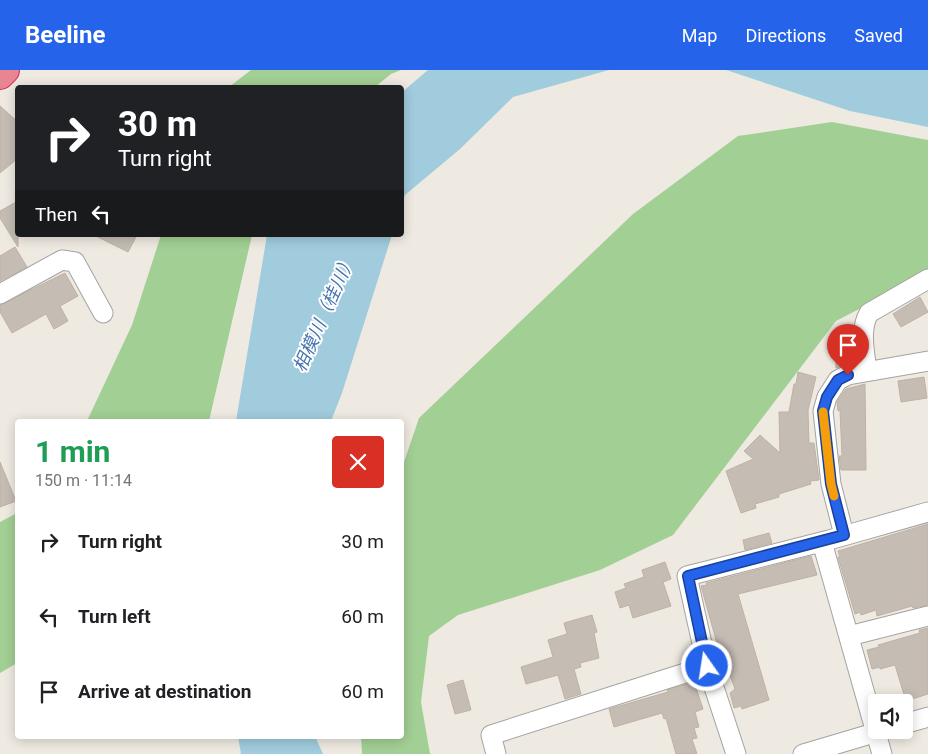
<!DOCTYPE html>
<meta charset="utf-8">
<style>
body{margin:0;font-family:Roboto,"Noto Sans JP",sans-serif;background:#f6f6f6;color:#202124;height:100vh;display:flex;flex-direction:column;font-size:19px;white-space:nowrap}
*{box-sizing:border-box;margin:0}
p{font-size:16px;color:#757577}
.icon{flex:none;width:28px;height:28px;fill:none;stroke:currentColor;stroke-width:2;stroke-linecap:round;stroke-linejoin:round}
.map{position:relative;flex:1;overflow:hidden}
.sheet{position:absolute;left:15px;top:349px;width:389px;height:320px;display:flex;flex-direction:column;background:#fff;border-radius:5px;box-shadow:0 2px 12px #0003}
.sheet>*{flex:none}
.banner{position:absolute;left:15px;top:15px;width:389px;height:152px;border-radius:5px;box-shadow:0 2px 12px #0003;background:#202124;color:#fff;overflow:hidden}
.tools{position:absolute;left:868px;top:624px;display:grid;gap:10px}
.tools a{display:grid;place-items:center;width:45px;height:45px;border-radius:5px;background:#fff;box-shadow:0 2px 12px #0003;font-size:25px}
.pin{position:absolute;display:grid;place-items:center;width:42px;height:42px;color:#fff;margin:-51px -21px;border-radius:50% 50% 50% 0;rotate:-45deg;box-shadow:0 0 5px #0007}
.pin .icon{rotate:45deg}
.me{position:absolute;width:55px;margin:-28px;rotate:347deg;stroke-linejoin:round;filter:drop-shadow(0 0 4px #0008)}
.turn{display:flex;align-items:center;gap:18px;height:105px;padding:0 20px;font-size:22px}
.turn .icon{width:65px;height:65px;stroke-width:2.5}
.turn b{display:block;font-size:35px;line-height:42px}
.then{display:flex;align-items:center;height:48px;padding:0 20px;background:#0003;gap:10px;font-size:19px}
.round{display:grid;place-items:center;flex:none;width:52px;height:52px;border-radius:5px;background:#f6f6f6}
.headline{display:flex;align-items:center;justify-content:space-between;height:85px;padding:0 20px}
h1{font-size:30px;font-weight:700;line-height:38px;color:#1e9e55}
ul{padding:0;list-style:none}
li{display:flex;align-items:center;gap:15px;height:75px;padding:0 20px}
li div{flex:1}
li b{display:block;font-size:19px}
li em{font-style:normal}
header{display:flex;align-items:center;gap:30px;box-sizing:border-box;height:70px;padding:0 25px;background:#2563eb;color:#fff}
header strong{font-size:24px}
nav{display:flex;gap:28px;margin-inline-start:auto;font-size:18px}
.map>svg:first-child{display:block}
.forest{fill:#a2cf94}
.water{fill:#a0ccdd}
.building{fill:#c5bdb4;stroke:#c0b1a3}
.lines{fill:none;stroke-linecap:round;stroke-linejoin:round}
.street-casing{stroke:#a3a3a3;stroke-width:21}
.highway-casing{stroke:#db1f54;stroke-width:30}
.street{stroke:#fff;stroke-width:19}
.highway{stroke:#e88592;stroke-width:28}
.route-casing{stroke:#184099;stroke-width:12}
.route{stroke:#2563eb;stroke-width:9}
.slow{stroke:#f59e0b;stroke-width:9}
.labels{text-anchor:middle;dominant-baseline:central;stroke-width:4;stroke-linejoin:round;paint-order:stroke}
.water-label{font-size:18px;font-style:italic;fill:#4674ad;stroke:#fff}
</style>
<header>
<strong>Beeline</strong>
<nav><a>Map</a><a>Directions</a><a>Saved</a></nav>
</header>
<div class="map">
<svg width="928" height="684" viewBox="0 0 928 684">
<rect width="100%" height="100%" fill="#eeeae1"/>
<path class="forest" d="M 251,0 L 401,0 L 391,4 L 375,17 L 229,17 Z
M 832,52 L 928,70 L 928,203 L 836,251 L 673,465 L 600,500 L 458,545 L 429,566 L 421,632 L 430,684 L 362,684 L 361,666 L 401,666 L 401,401 L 419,348 L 633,144 L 738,66 Z
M 161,165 L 252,165 L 209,351 L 87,351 L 132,255 Z
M 17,443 L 17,593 L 0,603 L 0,452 Z"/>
<path class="water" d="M 428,0 L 609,0 L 513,27 L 460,79 L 405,125 L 401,137 L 401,23 Z
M 726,0 L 928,0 L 928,57 L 850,41 Z
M 267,165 L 392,165 L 342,323 L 331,351 L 236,351 Z
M 238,666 L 315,666 L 323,684 L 241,684 Z"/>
<path class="building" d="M 0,36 L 18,52 L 18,88 L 0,103 Z
M 18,131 L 18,177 L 0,148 L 0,141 Z
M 94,165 L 137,165 L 128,182 Z
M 15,177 L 27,197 L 0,211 L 0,186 Z
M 65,203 L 78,226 L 60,236 L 68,251 L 54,259 L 46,244 L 12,263 L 0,242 L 0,235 Z
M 920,227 L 928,242 L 901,257 L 893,244 Z
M 835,261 L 853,293 L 836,298 Z
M 798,302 L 816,307 L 808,340 L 809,373 L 814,373 L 819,410 L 810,411 L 811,414 L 779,424 L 779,427 L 755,434 L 756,438 L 741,443 L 726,401 L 753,389 L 744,381 L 760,365 L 780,383 L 779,342 L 789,342 L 794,314 L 796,314 Z
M 924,307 L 927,328 L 901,332 L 898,311 Z
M 865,314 L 866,400 L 841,400 L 839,386 L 842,386 L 840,340 L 838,341 L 837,332 L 846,319 Z
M 0,392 L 16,431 L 0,437 Z
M 928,454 L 928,535 L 913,538 L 912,536 L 877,546 L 876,540 L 861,545 L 860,542 L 855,544 L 838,487 L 840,487 L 838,481 Z
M 769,463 L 772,473 L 745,480 L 743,470 Z
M 811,486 L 817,505 L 738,524 L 769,630 L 742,639 L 741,636 L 734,638 L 730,623 L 735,619 L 726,594 L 723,595 L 701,516 L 707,515 L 706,513 Z
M 665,492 L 671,509 L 663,512 L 671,536 L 633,548 L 629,535 L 620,538 L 615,522 L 626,518 L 624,514 L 644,507 L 642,500 Z
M 592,545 L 597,562 L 594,563 L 599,588 L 580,593 L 581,597 L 574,599 L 581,624 L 565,629 L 558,605 L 526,614 L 521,597 L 553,587 L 548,570 L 567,564 L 564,553 Z
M 928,558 L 928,624 L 906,631 L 895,595 L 880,599 L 880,597 L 872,599 L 867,580 L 879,577 L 878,575 L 920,563 L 919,560 Z
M 463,610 L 471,640 L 455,644 L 447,615 Z
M 694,612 L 703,639 L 695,642 L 699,657 L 694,658 L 697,668 L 692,669 L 697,684 L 676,684 L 666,648 L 664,649 L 662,643 L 614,657 L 609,639 L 668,622 L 667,620 Z"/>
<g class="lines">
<defs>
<path id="street" d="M 0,224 L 62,190 L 75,192 L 103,243
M 867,301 C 865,283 859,260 869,243 L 928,209
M 844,465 L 831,414 L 823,341 L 827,327 L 838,310 L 848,305 L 928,291
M 822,472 L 882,684
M 849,566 L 928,546
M 707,596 L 736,684
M 904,654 L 928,647
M 496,684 L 491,665 L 707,596 L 687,506 L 829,470 L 928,442
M 803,684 L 884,660"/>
<path id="highway" d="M 0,5 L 5,0"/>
</defs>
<use href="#street" class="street-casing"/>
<use href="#highway" class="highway-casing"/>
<use href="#street" class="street"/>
<use href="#highway" class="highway"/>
</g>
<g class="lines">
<defs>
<path id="route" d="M 707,596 L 688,506 L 844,465 L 831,414 L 823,341 L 827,327 L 838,310 L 848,305"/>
</defs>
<use href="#route" class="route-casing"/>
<use href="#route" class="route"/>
<path class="slow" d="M 823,342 L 831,414 L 834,426"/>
</g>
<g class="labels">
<g class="water-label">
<text transform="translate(324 243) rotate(-66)">相模川（桂川）</text>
</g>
</g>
</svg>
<div class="tools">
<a><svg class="icon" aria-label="sound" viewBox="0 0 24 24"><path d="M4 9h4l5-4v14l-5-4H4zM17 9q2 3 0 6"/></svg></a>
</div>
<div class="pin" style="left:848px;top:305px;background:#d93025"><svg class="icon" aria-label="arrive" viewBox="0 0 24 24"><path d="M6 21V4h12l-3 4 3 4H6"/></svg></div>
<svg class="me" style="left:707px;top:596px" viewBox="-20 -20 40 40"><circle r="17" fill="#2563eb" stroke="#fff" stroke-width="3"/><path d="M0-11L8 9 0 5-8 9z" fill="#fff"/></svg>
<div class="banner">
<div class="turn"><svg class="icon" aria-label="right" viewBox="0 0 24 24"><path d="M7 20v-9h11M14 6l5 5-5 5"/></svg><div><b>30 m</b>Turn right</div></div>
<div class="then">Then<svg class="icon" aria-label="left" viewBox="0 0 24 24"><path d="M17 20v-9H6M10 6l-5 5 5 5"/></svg></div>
</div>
<section class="sheet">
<div class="headline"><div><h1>1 min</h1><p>150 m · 11:14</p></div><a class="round" style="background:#d93025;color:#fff"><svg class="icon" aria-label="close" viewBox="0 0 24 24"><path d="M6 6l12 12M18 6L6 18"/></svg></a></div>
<ul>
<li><svg class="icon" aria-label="right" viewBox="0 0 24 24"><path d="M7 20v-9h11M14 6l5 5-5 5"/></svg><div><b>Turn right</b></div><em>30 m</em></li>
<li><svg class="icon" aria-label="left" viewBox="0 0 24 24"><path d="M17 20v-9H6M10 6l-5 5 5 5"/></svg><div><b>Turn left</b></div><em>60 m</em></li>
<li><svg class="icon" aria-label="arrive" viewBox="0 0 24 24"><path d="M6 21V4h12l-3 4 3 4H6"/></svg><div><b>Arrive at destination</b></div><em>60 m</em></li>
</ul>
</section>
</div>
